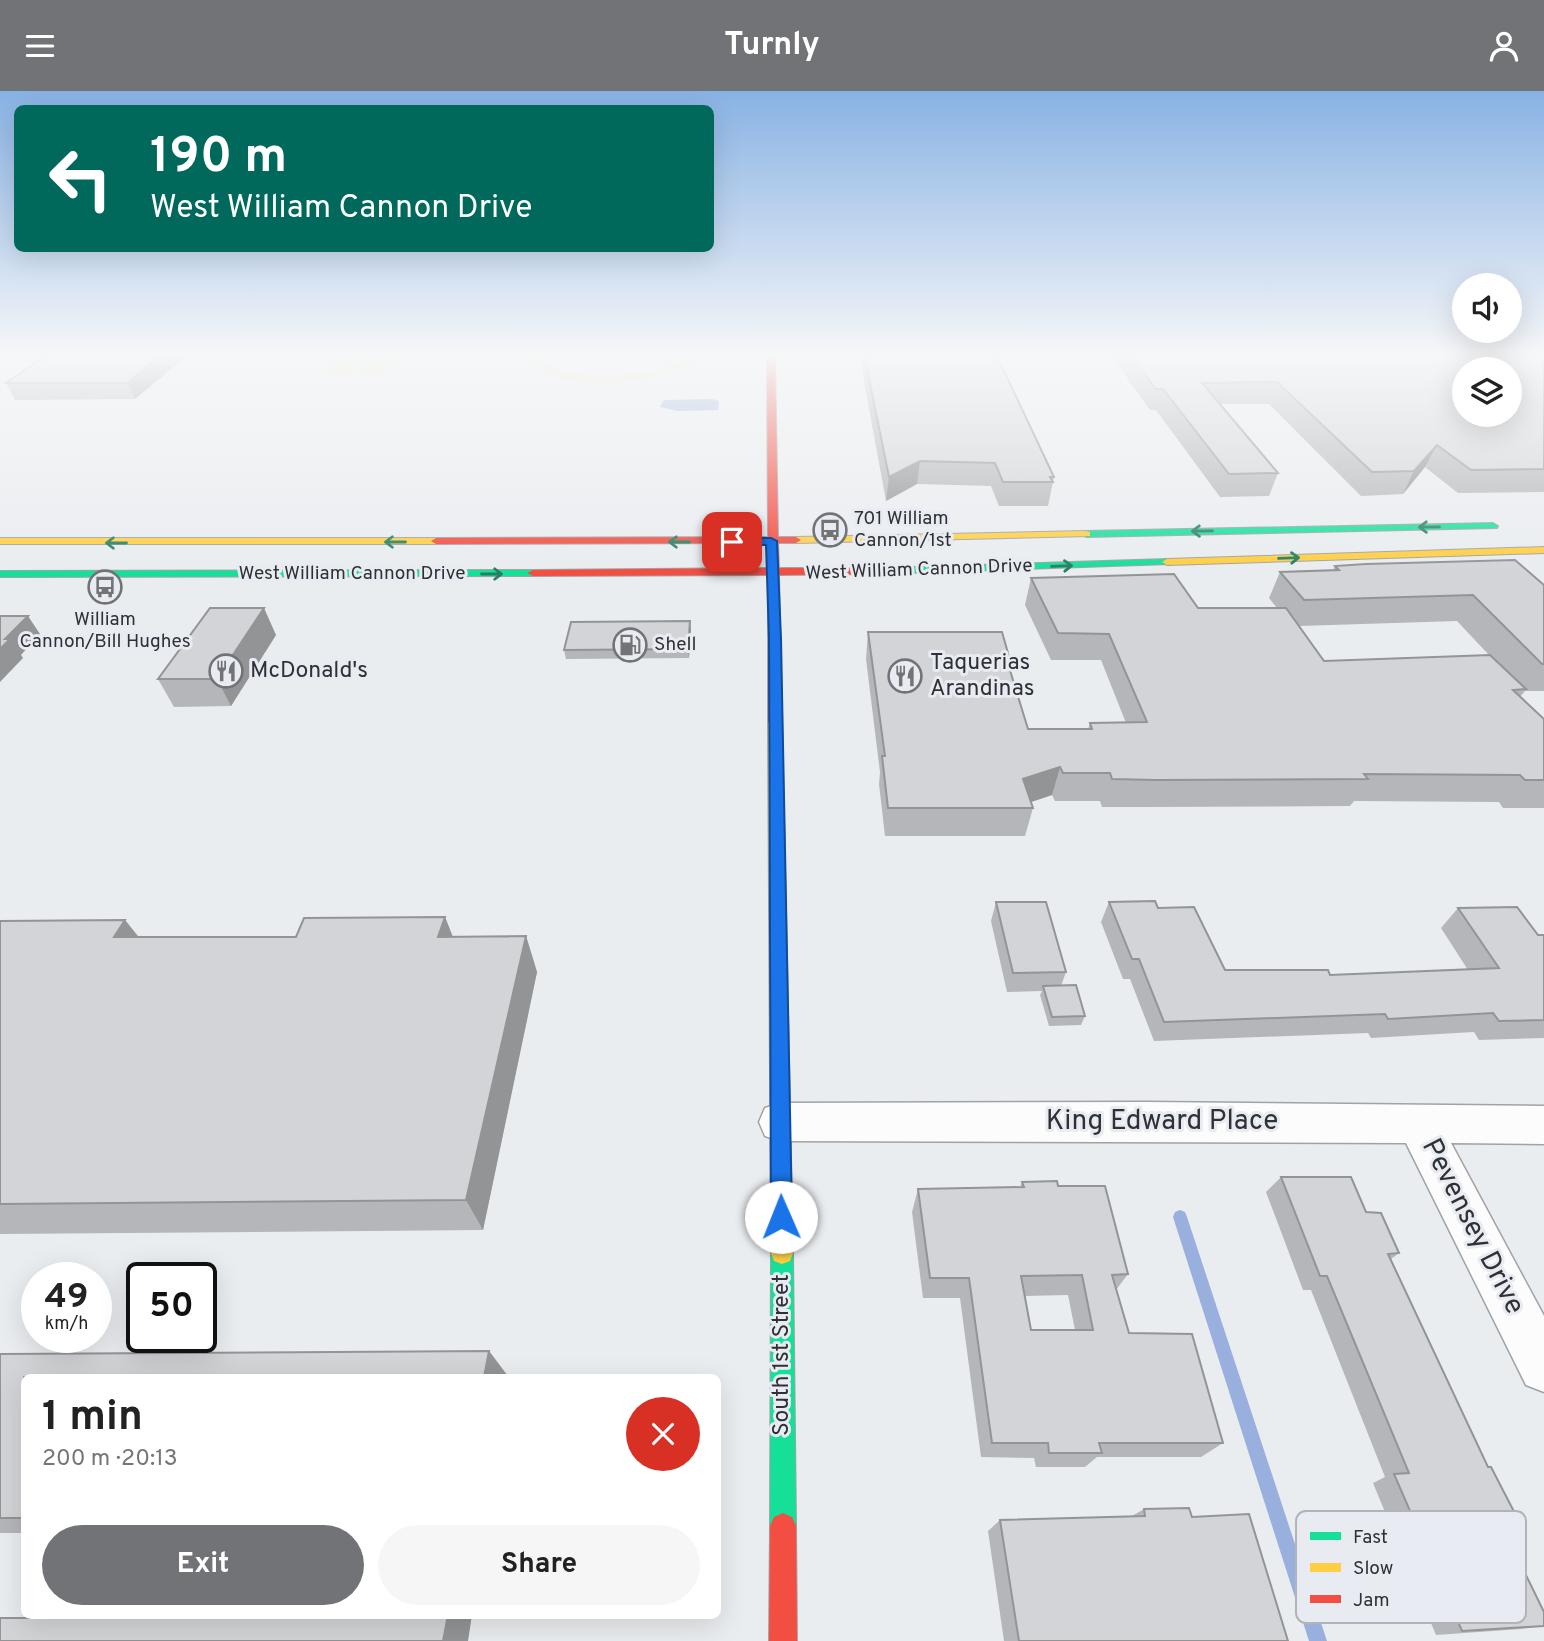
<!DOCTYPE html>
<meta charset="utf-8">
<style>
body{margin:0;font-family:Overpass,sans-serif;background:#f6f6f6;color:#222;height:100vh;display:flex;flex-direction:column;font-size:26px;white-space:nowrap}
*{box-sizing:border-box;margin:0}
p{font-size:23px;color:#767676}
.icon{flex:none;width:38px;height:38px;fill:none;stroke:currentColor;stroke-width:2;stroke-linecap:round;stroke-linejoin:round}
.map{position:relative;flex:1;overflow:hidden}
.side{position:absolute;left:21px;top:1283px;width:700px;height:245px;display:flex;flex-direction:column;background:#fff;border-radius:10px;box-shadow:0 7px 28px #0002}
.side>*{flex:none}
.top-card{position:absolute;left:14px;top:14px;width:700px;height:147px;border-radius:10px;box-shadow:0 7px 28px #0002;background:#00695c;color:#fff;overflow:hidden}
.fabs{position:absolute;left:1452px;top:182px;display:grid;gap:14px}
.fabs a{display:grid;place-items:center;width:70px;height:70px;border-radius:50%;background:#fff;box-shadow:0 7px 28px #0002;font-size:35px}
.speed{position:absolute;left:21px;top:1171px;display:flex;gap:14px;font-size:35px;font-weight:700;text-align:center}
.speed>*{display:grid;place-content:center;width:91px;height:91px;border-radius:50%;background:#fff;box-shadow:0 7px 28px #0002;line-height:1}
.speed small{font-size:18px;font-weight:400}
.speed .limit{border:4px solid #111;border-radius:10px;background:#fff;color:#111}
.pin{position:absolute;display:grid;place-items:center;width:60px;height:60px;color:#fff;margin:-30px;border-radius:14px;box-shadow:0 4px 10px #0006}
.me{position:absolute;width:77px;margin:-38px;rotate:359deg;stroke-linejoin:round;filter:drop-shadow(0 0 5px #0008)}
.turn{display:flex;align-items:center;gap:24px;height:147px;padding:0 21px;font-size:32px}
.turn .icon{width:91px;height:91px;stroke-width:2.5}
.turn b{display:block;font-size:49px;line-height:60px}
.round{display:grid;place-items:center;flex:none;width:74px;height:74px;border-radius:37px;background:#f6f6f6}
.headline{display:flex;align-items:center;justify-content:space-between;height:119px;padding:0 21px}
h1{font-size:42px;font-weight:700;line-height:52px}
.cta{display:flex;gap:14px;margin-top:auto;padding:14px 21px}
.cta a{flex:1;height:80px;border-radius:42px;background:#717376;color:#fff;font-size:28px;font-weight:700;line-height:80px;text-align:center}
.cta a+a{background:#f6f6f6;color:#222}
header{display:flex;justify-content:space-between;align-items:center;height:91px;padding:0 21px;background:#717376;color:#fff;font-size:32px;font-weight:700}
.map>svg:first-child{display:block}
.green{fill:#eee1b7}
.water{fill:#99afde}
.lines{fill:none;stroke-linecap:round;stroke-linejoin:round}
.stream{fill:#99afde;fill-rule:evenodd}
.street-casing{stroke:#a1a2a5;stroke-width:3}
.fast-casing{stroke:#a1a2a5;stroke-width:2}
.slow-casing{stroke:#a1a2a5;stroke-width:2}
.jam-casing{stroke:#a1a2a5;stroke-width:2}
.street{fill:#fcfcfd;fill-rule:evenodd}
.fast{fill:#16e098;fill-rule:evenodd}
.slow{fill:#ffcf43;fill-rule:evenodd}
.jam{fill:#f24e42;fill-rule:evenodd}
.wall{fill:#b5b6b9;fill-rule:evenodd}
.shaded-wall{fill:#939496}
.building{fill:#d2d4d7;stroke:#939496;stroke-width:2;fill-rule:evenodd}
.oneway{stroke:#248061}
.route{fill:#1a73e8;stroke:#114b97;stroke-width:2}
.labels{text-anchor:middle;dominant-baseline:central;stroke-width:6;stroke-linejoin:round;paint-order:stroke}
.far-poi-label{font-size:19px;fill:#303134;stroke:#e8ecf2;text-anchor:start}
.far-street-label{font-size:19px;fill:#303134;stroke:#e8ecf2}
.poi-label{font-size:23px;fill:#303134;stroke:#e8ecf2;text-anchor:start}
.street-label{font-size:23px;fill:#303134;stroke:#e8ecf2}
.near-street-label{font-size:28px;fill:#303134;stroke:#e8ecf2}
.key{fill:#e8ecf2;stroke:#b1b4b9;stroke-width:2}
.key-label{font-size:19px;fill:#303134}
</style>
<header><svg class="icon" aria-label="menu" viewBox="0 0 24 24"><path d="M4 6h16M4 12h16M4 18h16"/></svg>Turnly<svg class="icon" aria-label="person" viewBox="0 0 24 24"><circle cx="12" cy="8" r="4"/><path d="M4 21q1-7 8-7t8 7"/></svg></header>
<div class="map">
<svg width="1544" height="1550" viewBox="0 0 1544 1550">
<rect width="100%" height="100%" fill="#eaedf0"/>
<path class="green" d="M 341,264 L 369,264 L 351,285 L 322,285 Z
M 375,264 L 403,264 L 387,285 L 358,285 Z
M 522,264 L 539,264 C 558,292 628,286 657,279 C 670,276 680,267 692,264 C 696,262 703,264 708,264 C 678,292 542,308 522,264 Z"/>
<path class="water" d="M 713,308 L 719,310 L 718,319 L 678,320 L 660,316 L 664,309 Z"/>
<g class="lines">
<path class="stream" d="M 1180,1119 L 1185,1121 L 1187,1126 L 1327,1550 L 1309,1550 L 1173,1126 L 1175,1121 Z"/>
<defs>
<path id="street" d="M 1148,1011 L 1544,1015 L 1544,1053 L 1451,1052 L 1544,1225 L 1544,1301 L 1526,1294 L 1406,1052 L 780,1050 L 765,1045 L 759,1031 L 765,1017 L 780,1012 Z"/>
<path id="fast" d="M 1493,432 L 1498,435 L 1497,437 L 1086,446 L 1081,443 L 1086,440 Z
M 1167,468 L 1172,471 L 1171,473 L 880,483 L 874,480 L 880,477 Z
M 0,480 L 533,479 L 539,482 L 533,485 L 0,486 Z
M 782,1151 L 790,1154 L 793,1162 L 796,1435 L 792,1444 L 783,1448 L 774,1444 L 770,1435 L 771,1162 L 774,1154 Z"/>
<path id="slow" d="M 1086,440 L 1090,441 L 1090,445 L 796,452 L 791,449 L 796,446 Z
M 0,447 L 436,447 L 441,450 L 436,453 L 0,453 Z
M 1544,456 L 1544,462 L 1167,474 L 1162,471 L 1167,468 Z
M 775,627 L 782,631 L 793,1162 L 790,1170 L 782,1173 L 774,1170 L 771,1162 L 768,631 Z"/>
<path id="jam" d="M 767,264 L 775,264 L 778,446 L 796,446 L 801,449 L 796,452 L 778,452 L 779,477 L 880,477 L 886,480 L 880,483 L 779,484 L 782,631 L 780,634 L 775,635 L 768,631 L 768,484 L 533,485 L 527,482 L 533,479 L 768,477 L 768,452 L 436,453 L 431,450 L 436,447 L 768,446 Z
M 783,1422 L 792,1426 L 796,1435 L 797,1550 L 769,1550 L 770,1435 L 774,1426 Z"/>
</defs>
<use href="#street" class="street-casing"/>
<use href="#fast" class="fast-casing"/>
<use href="#slow" class="slow-casing"/>
<use href="#jam" class="jam-casing"/>
<use href="#street" class="street"/>
<use href="#fast" class="fast"/>
<use href="#slow" class="slow"/>
<use href="#jam" class="jam"/>
</g>
<path class="wall" d="M 48,263 L 189,263 L 135,308 L 15,309 L 6,292 Z
M 859,263 L 996,263 L 1054,386 L 1048,415 L 999,415 L 991,395 L 917,393 L 886,410 Z
M 1110,263 L 1544,263 L 1544,401 L 1458,402 L 1425,376 L 1403,403 L 1361,405 L 1269,313 L 1220,313 L 1278,382 L 1269,405 L 1220,406 L 1156,319 L 1150,319 Z
M 1335,475 L 1544,494 L 1544,600 L 1525,600 L 1520,606 L 1544,628 L 1544,717 L 1503,717 L 1499,711 L 1354,710 L 1350,715 L 1146,716 L 1102,716 L 1100,710 L 1055,710 L 1052,704 L 1031,711 L 1033,717 L 1025,745 L 885,745 L 879,693 L 880,681 L 866,568 L 868,541 L 1012,576 L 1011,582 L 1028,638 L 1088,638 L 1090,632 L 1126,632 L 1101,569 L 1051,569 L 1025,514 L 1031,487 L 1198,517 L 1277,517 L 1269,507 L 1280,481 L 1333,479 ZM 1457,530 L 1489,564 L 1324,570 L 1299,535 Z
M 691,539 L 689,567 L 566,568 L 564,559 Z
M 276,544 L 231,615 L 174,616 L 158,588 Z
M 996,811 L 1066,881 L 1061,895 L 1085,925 L 1081,934 L 1049,935 L 1040,904 L 1042,900 L 1007,901 L 991,830 Z
M 1109,811 L 1158,817 L 1225,879 L 1330,884 L 1468,879 L 1441,837 L 1458,817 L 1538,844 L 1544,844 L 1544,947 L 1479,949 L 1474,941 L 1371,947 L 1368,942 L 1154,950 L 1130,888 L 1123,888 L 1101,831 Z
M 445,826 L 453,846 L 526,845 L 537,881 L 483,1139 L 0,1143 L 0,830 L 125,829 L 139,846 L 296,846 Z
M 1281,1086 L 1366,1121 L 1399,1162 L 1391,1168 L 1488,1376 L 1523,1438 L 1506,1443 L 1544,1535 L 1521,1538 L 1436,1544 L 1373,1392 L 1385,1386 L 1311,1199 L 1303,1199 L 1266,1101 Z
M 1022,1091 L 1058,1095 L 1128,1183 L 1116,1199 L 1129,1242 L 1223,1352 L 1201,1366 L 1097,1366 L 1085,1376 L 1036,1376 L 1034,1367 L 981,1366 L 960,1207 L 923,1207 L 912,1121 L 918,1098 L 1020,1096 ZM 1068,1204 L 1075,1239 L 1031,1239 L 1025,1205 Z
M 489,1260 L 507,1284 L 506,1286 L 24,1286 L 24,1442 L 0,1442 L 0,1263 Z
M 1144,1418 L 1192,1426 L 1288,1550 L 1004,1550 L 988,1440 L 1000,1429 L 1132,1425 Z"/>
<path class="shaded-wall" d="M 162,263 L 189,263 L 135,308 L 127,292 Z
M 1437,354 L 1425,376 L 1403,403 L 1414,380 Z
M 920,370 L 917,393 L 886,410 L 889,386 Z
M 264,517 L 276,544 L 231,615 L 217,588 Z
M 28,525 L 40,543 L 21,564 L 23,567 L 0,591 L 0,558 L 5,548 Z
M 690,530 L 691,539 L 689,567 L 688,558 Z
M 1060,676 L 1052,704 L 1016,716 L 1023,688 Z
M 445,826 L 459,862 L 438,846 Z
M 125,829 L 153,865 L 114,846 Z
M 526,845 L 537,881 L 483,1139 L 466,1109 Z
M 489,1260 L 507,1284 L 506,1286 L 484,1286 Z
M 448,1524 L 472,1524 L 468,1550 L 443,1550 Z"/>
<path class="building" d="M 48,263 L 162,263 L 127,292 L 6,292 Z
M 864,263 L 996,263 L 1054,386 L 1050,386 L 1053,391 L 1003,391 L 995,372 L 920,370 L 889,386 Z
M 1130,263 L 1544,263 L 1544,378 L 1471,379 L 1437,354 L 1414,380 L 1372,381 L 1277,291 L 1202,292 L 1278,382 L 1229,383 L 1163,298 L 1156,298 ZM 1465,278 L 1510,278 L 1510,324 L 1465,324 Z
M 1515,469 L 1544,494 L 1544,573 L 1542,573 L 1473,504 L 1304,509 L 1280,481 L 1339,479 L 1335,475 L 1366,473 Z
M 1174,483 L 1198,517 L 1286,517 L 1324,570 L 1490,564 L 1526,598 L 1513,599 L 1544,628 L 1544,689 L 1525,689 L 1520,684 L 1364,683 L 1368,688 L 1157,689 L 1112,688 L 1110,682 L 1063,682 L 1060,676 L 1023,688 L 1033,717 L 888,717 L 882,665 L 885,665 L 868,541 L 1002,541 L 1012,576 L 1009,576 L 1028,638 L 1092,638 L 1090,632 L 1147,631 L 1109,543 L 1058,542 L 1031,487 Z
M 210,517 L 264,517 L 217,588 L 158,588 Z
M 0,525 L 28,525 L 5,548 L 10,548 L 0,558 Z
M 690,530 L 688,558 L 564,559 L 571,531 Z
M 1155,810 L 1158,817 L 1194,816 L 1225,879 L 1328,879 L 1330,884 L 1499,877 L 1458,817 L 1517,816 L 1538,844 L 1544,844 L 1544,929 L 1499,930 L 1493,922 L 1388,928 L 1385,923 L 1164,931 L 1139,868 L 1132,868 L 1109,811 Z
M 996,811 L 1046,811 L 1066,881 L 1013,882 Z
M 445,826 L 438,846 L 526,845 L 466,1109 L 0,1113 L 0,830 L 125,829 L 114,846 L 296,846 L 304,827 Z
M 1076,894 L 1085,925 L 1052,926 L 1043,895 Z
M 1281,1086 L 1351,1086 L 1366,1121 L 1381,1122 L 1399,1162 L 1388,1163 L 1488,1376 L 1491,1376 L 1523,1438 L 1504,1439 L 1544,1521 L 1544,1535 L 1462,1540 L 1394,1383 L 1409,1382 L 1327,1185 L 1320,1185 Z
M 1057,1090 L 1058,1095 L 1105,1095 L 1128,1183 L 1112,1184 L 1129,1242 L 1192,1243 L 1223,1352 L 1099,1352 L 1102,1362 L 1049,1362 L 1048,1352 L 992,1352 L 969,1187 L 930,1187 L 918,1098 L 1024,1096 L 1022,1091 ZM 1082,1184 L 1093,1239 L 1031,1239 L 1021,1185 Z
M 489,1260 L 484,1286 L 24,1286 L 24,1427 L 0,1427 L 0,1263 Z
M 1189,1417 L 1192,1426 L 1249,1423 L 1288,1550 L 1019,1550 L 1000,1429 L 1145,1425 L 1144,1418 Z
M 368,1524 L 448,1524 L 443,1550 L 0,1550 L 0,1527 L 368,1527 Z"/>
<defs><path id="oneway-shaft" d="M-6 0H5M1.5-3L5.5 0L1.5 3" fill="none" stroke-width="1.6" stroke-linecap="round" stroke-linejoin="round" transform="scale(1.75)"/></defs>
<g class="oneway">
<use href="#oneway-shaft" transform="translate(1429 436) rotate(179)"/>
<use href="#oneway-shaft" transform="translate(1202 440) rotate(179)"/>
<use href="#oneway-shaft" transform="translate(395 451) rotate(180)"/>
<use href="#oneway-shaft" transform="translate(679 451) rotate(180)"/>
<use href="#oneway-shaft" transform="translate(116 452) rotate(-180)"/>
<use href="#oneway-shaft" transform="translate(1289 467) rotate(-2)"/>
<use href="#oneway-shaft" transform="translate(1062 475) rotate(-2)"/>
<use href="#oneway-shaft" transform="translate(492 483)"/>
</g>
<linearGradient id="sky" x2="0" y2="1"><stop stop-color="#88b2e4"/><stop offset="0.55" stop-color="#f6f7f8"/><stop offset="1" stop-color="#f6f7f8" stop-opacity="0"/></linearGradient>
<rect width="1544" height="480" fill="url(#sky)"/>
<path class="route" d="M 732,447 L 771,447 L 777,450 L 781,548 L 792,1126 L 789,1134 L 781,1137 L 774,1134 L 771,1126 L 769,548 L 766,454 L 728,453 L 727,451 Z"/>
<defs>
<symbol id="bus-ring" viewBox="-11 -11 22 22"><circle r="9.5" fill="#e8ecf2" stroke="#717376" stroke-width="1.5"/><path d="M-5-6H5V4H4V6H2V4H-2V6H-4V4H-5ZM-3.5-4V0h7V-4ZM-3.5 1.2v1.5H-2V1.2ZM2 1.2v1.5H3.5V1.2Z" fill="#717376"/></symbol>
<symbol id="fuel-ring" viewBox="-11 -11 22 22"><circle r="9.5" fill="#e8ecf2" stroke="#717376" stroke-width="1.5"/><path d="M-5.5-6h7V0h2V4h1.3V-2.5L3-4.5l.8-.8L6-3V5H2.5V1h-1V6h-7ZM-4.2-4.7v3.2H.2V-4.7Z" fill="#717376"/></symbol>
<symbol id="restaurant-ring" viewBox="-11 -11 22 22"><circle r="9.5" fill="#e8ecf2" stroke="#717376" stroke-width="1.5"/><path d="M-5-6h1v4h1v-4h1v4h1v-4h1v5L-1.5 .5V6h-2V.5L-5-1ZM5-6V6H3V1.5H1.5Q1.5-4 5-6Z" fill="#717376"/></symbol>
</defs>
<g fill-rule="evenodd">
<use href="#bus-ring" x="811" y="420" width="38" height="38"/>
<use href="#bus-ring" x="86" y="477" width="38" height="38"/>
<use href="#fuel-ring" x="611" y="535" width="38" height="38"/>
<use href="#restaurant-ring" x="207" y="561" width="38" height="38"/>
<use href="#restaurant-ring" x="886" y="566" width="38" height="38"/>
</g>
<g class="labels">
<g class="far-poi-label">
<text x="854" y="428">701 William<tspan x="854" dy="22">Cannon/1st</tspan></text>
<text x="105" y="529" text-anchor="middle">William<tspan x="105" dy="22">Cannon/Bill Hughes</tspan></text>
<text x="654" y="554">Shell</text>
</g>
<g class="far-street-label">
<text transform="translate(919 479) rotate(-2)">West William Cannon Drive</text>
<text x="352" y="483">West William Cannon Drive</text>
</g>
<g class="poi-label">
<text x="930" y="572">Taquerias<tspan x="930" dy="26">Arandinas</tspan></text>
<text x="250" y="580">McDonald's</text>
</g>
<g class="street-label">
<text transform="translate(782 1264) rotate(-90)">South 1st Street</text>
</g>
<g class="near-street-label">
<text x="1162" y="1031">King Edward Place</text>
<text transform="translate(1472 1136) rotate(63)">Pevensey Drive</text>
</g>
</g>
<rect x="1296" y="1420" width="230" height="112" rx="10" class="key"/>
<rect x="1310" y="1441" width="31" height="8" fill="#16e098"/>
<rect x="1310" y="1472" width="31" height="9" fill="#ffcf43"/>
<rect x="1310" y="1504" width="31" height="8" fill="#f24e42"/>
<g class="key-label">
<text x="1353" y="1452">Fast</text>
<text x="1353" y="1483">Slow</text>
<text x="1353" y="1515">Jam</text>
</g>
</svg>
<div class="fabs">
<a><svg class="icon" aria-label="sound" viewBox="0 0 24 24"><path d="M4 9h4l5-4v14l-5-4H4zM17 9q2 3 0 6"/></svg></a>
<a><svg class="icon" aria-label="layers" viewBox="0 0 24 24"><path d="M12 4l9 5-9 5-9-5zM3 14l9 5 9-5"/></svg></a>
</div>
<div class="speed"><div>49<small>km/h</small></div><div class="limit">50</div></div>
<div class="pin" style="left:732px;top:451px;background:#d93025"><svg class="icon" aria-label="arrive" viewBox="0 0 24 24"><path d="M6 21V4h12l-3 4 3 4H6"/></svg></div>
<svg class="me" style="left:781px;top:1126px" viewBox="-20 -20 40 40"><circle r="19" fill="#fff"/><path d="M0-13L10 11 0 6-10 11z" fill="#1a73e8"/></svg>
<div class="top-card">
<div class="turn"><svg class="icon" aria-label="left" viewBox="0 0 24 24"><path d="M17 20v-9H6M10 6l-5 5 5 5"/></svg><div><b>190 m</b>West William Cannon Drive</div></div>
</div>
<section class="side">
<div class="headline"><div><h1>1 min</h1><p>200 m · 20:13</p></div><a class="round" style="background:#d93025;color:#fff"><svg class="icon" aria-label="close" viewBox="0 0 24 24"><path d="M6 6l12 12M18 6L6 18"/></svg></a></div>
<div class="cta"><a>Exit</a><a>Share</a></div>
</section>
</div>
